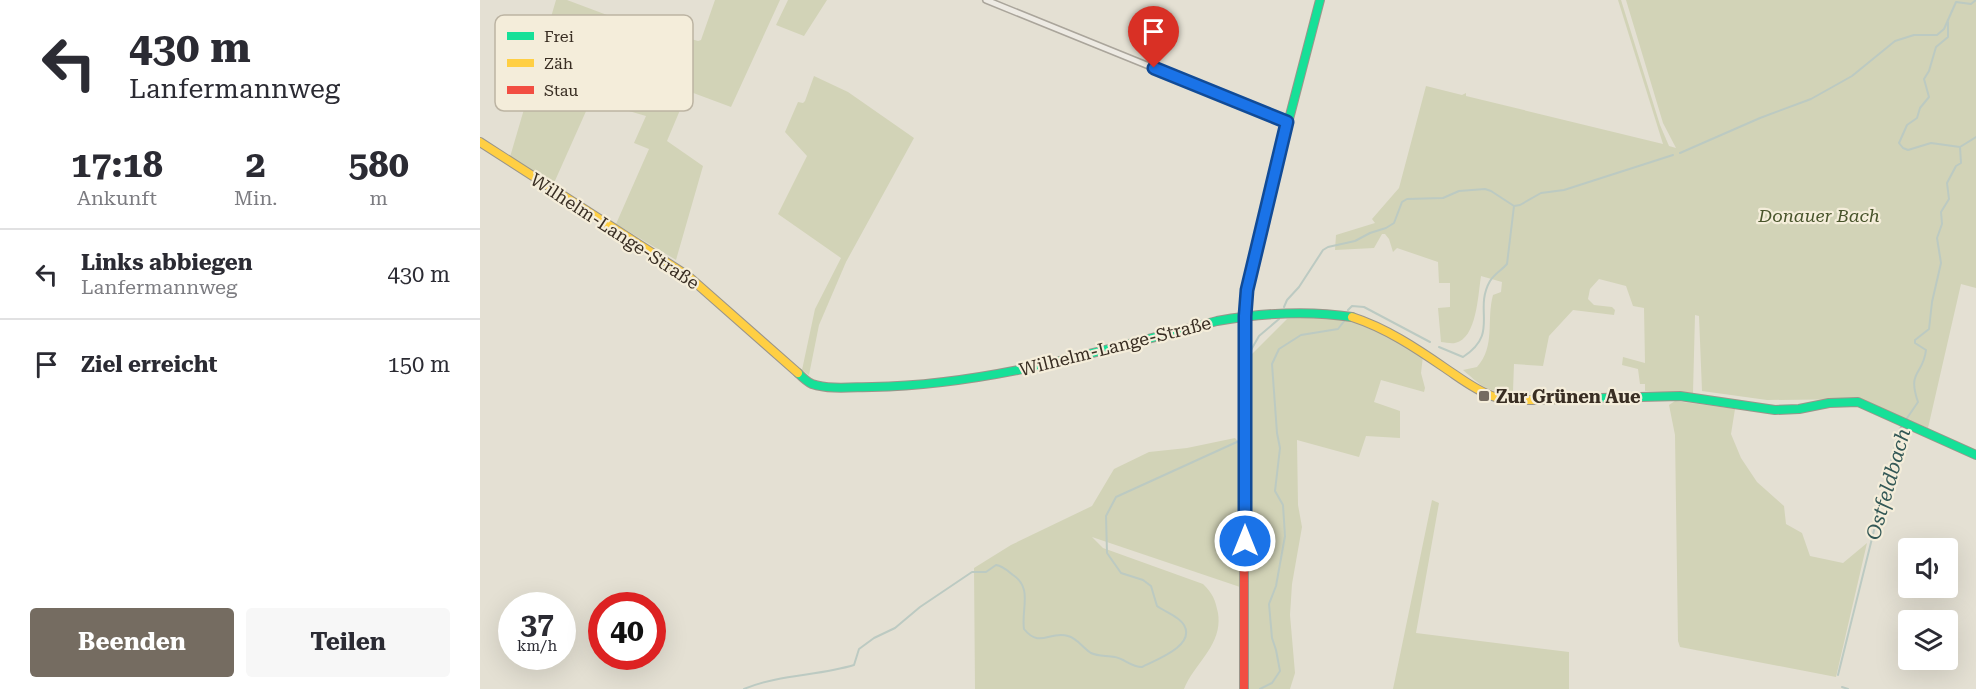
<!DOCTYPE html>
<html lang="de">
<meta charset="utf-8">
<style>
body{margin:0;font-family:"Roboto Serif",serif;background:#f7f7f7;color:#2b2b33;height:100vh;display:flex;flex-direction:column;font-size:22px;white-space:nowrap}
*{box-sizing:border-box;margin:0}
p{font-size:20px;color:#7c7c81}
.icon{flex:none;width:33px;height:33px;fill:none;stroke:currentColor;stroke-width:2;stroke-linecap:round;stroke-linejoin:round}
.map{position:relative;flex:1;overflow:hidden}
.drawer{display:flex;flex-direction:column;background:#fff;width:480px}
.drawer>*{flex:none}
.top-card{background:#fff;color:#2b2b33;overflow:hidden}
.tools{position:absolute;left:1418px;top:538px;display:grid;gap:12px}
.tools a{display:grid;place-items:center;width:60px;height:60px;border-radius:6px;background:#fff;box-shadow:0 6px 24px #0002;font-size:30px}
.speed{position:absolute;left:18px;top:592px;display:flex;gap:12px;font-size:30px;font-weight:700;text-align:center}
.speed>*{display:grid;place-content:center;width:78px;height:78px;border-radius:50%;background:#fff;box-shadow:0 6px 24px #0002;line-height:1}
.speed small{font-size:15px;font-weight:400}
.speed .limit{border:9px solid #d22;background:#fff;color:#111}
.pin{position:absolute;display:grid;place-items:center;width:51px;height:51px;color:#fff;margin:-62px -26px;border-radius:50% 50% 50% 0;rotate:-45deg;box-shadow:0 0 6px #0007}
.pin .icon{rotate:45deg}
.me{position:absolute;width:66px;margin:-33px;rotate:0deg;stroke-linejoin:round;filter:drop-shadow(0 0 4px #0008)}
.turn{display:flex;align-items:center;gap:21px;height:126px;padding:0 30px;font-size:27px}
.turn .icon{width:78px;height:78px;stroke-width:2.5}
.turn b{display:block;font-size:42px;line-height:51px}
.eta{display:flex;justify-content:space-evenly;align-items:center;height:102px;text-align:center}
.eta b{font-size:36px;font-weight:700;line-height:42px}
.cta{display:flex;gap:12px;margin-top:auto;padding:12px 30px}
.cta a{flex:1;height:69px;border-radius:6px;background:#756c61;color:#fff;font-size:24px;font-weight:700;line-height:69px;text-align:center}
.cta a+a{background:#f7f7f7;color:#2b2b33}
ul{padding:0;list-style:none}
li{display:flex;align-items:center;gap:18px;height:90px;padding:0 30px;border-top:2px solid #e1e1e2}
li div{flex:1}
li b{display:block;font-size:22px}
li em{font-style:normal}
main{display:flex;flex:1;min-height:0}
.map>svg:first-child{display:block}
.green{fill:#d2d3b7}
.lines{fill:none;stroke-linecap:round;stroke-linejoin:round}
.stream{stroke:#bccac2;stroke-width:2}
.street-casing{stroke:#aaa59b;stroke-width:8}
.fast-casing{stroke:#9a958a;stroke-width:10}
.slow-casing{stroke:#9a958a;stroke-width:10}
.jam-casing{stroke:#9a958a;stroke-width:10}
.street{stroke:#edeae3;stroke-width:5}
.fast{stroke:#16e098;stroke-width:8}
.slow{stroke:#ffcf43;stroke-width:8}
.jam{stroke:#f24e42;stroke-width:8}
.route-casing{stroke:#114b97;stroke-width:15}
.route{stroke:#1a73e8;stroke-width:10}
.poi-dot{fill:#756c61;stroke:#f4edda;stroke-width:2}
.labels{text-anchor:middle;dominant-baseline:central;stroke-width:4.5;stroke-linejoin:round;paint-order:stroke}
.park-label{font-size:18px;font-style:italic;fill:#48542b;stroke:#f4edda}
.street-label{font-size:18px;fill:#392e23;stroke:#f4edda}
.poi-label{font-size:18px;font-weight:bold;fill:#392e23;stroke:#f4edda;text-anchor:start}
.water-label{font-size:20px;font-style:italic;fill:#335856;stroke:#f4edda}
.key{fill:#f4edda;stroke:#bcb4a3;stroke-width:1.5}
.key-label{font-size:16px;fill:#392e23}
</style>
<main>
<section class="drawer">
<div class="top-card">
<div class="turn"><svg class="icon" aria-label="left" viewBox="0 0 24 24"><path d="M17 20v-9H6M10 6l-5 5 5 5"/></svg><div><b>430 m</b>Lanfermannweg</div></div>
</div>
<div class="eta">
<div><b>17:18</b><p>Ankunft</p></div>
<div><b>2</b><p>Min.</p></div>
<div><b>580</b><p>m</p></div>
</div>
<ul>
<li><svg class="icon" aria-label="left" viewBox="0 0 24 24"><path d="M17 20v-9H6M10 6l-5 5 5 5"/></svg><div><b>Links abbiegen</b><p>Lanfermannweg</p></div><em>430 m</em></li>
<li><svg class="icon" aria-label="arrive" viewBox="0 0 24 24"><path d="M6 21V4h12l-3 4 3 4H6"/></svg><div><b>Ziel erreicht</b></div><em>150 m</em></li>
</ul>
<div class="cta"><a>Beenden</a><a>Teilen</a></div>
</section>
<div class="map">
<svg width="1496" height="689" viewBox="0 0 1496 689">
<rect width="100%" height="100%" fill="#e4e0d3"/>
<path class="green" d="M 76,0 L 87,0 L 127,15 L 218,41 L 221,40 L 235,0 L 300,0 L 251,107 L 208,91 L 187,141 L 223,166 L 196,260 L 136,224 L 169,149 L 154,143 L 166,116 L 111,100 L 74,183 L 30,157 Z
M 308,0 L 347,0 L 324,36 L 296,25 Z
M 1138,0 L 1141,0 L 1180,125 L 1189,146 L 1196,148 L 1183,123 L 1146,0 L 1496,0 L 1496,288 L 1481,284 L 1448,428 L 1378,399 L 1287,400 L 1222,391 L 1219,316 L 1215,315 L 1213,393 L 1165,391 L 1165,384 L 1160,384 L 1158,369 L 1142,365 L 1143,357 L 1165,363 L 1164,308 L 1153,306 L 1146,286 L 1119,279 L 1110,289 L 1108,299 L 1114,305 L 1132,307 L 1135,310 L 1134,315 L 1093,310 L 1069,336 L 1063,366 L 1034,364 L 1033,391 C 1007,394 1001,385 983,370 L 997,367 C 1016,346 1006,320 1013,295 L 1021,292 L 1022,282 L 1001,276 C 998,294 997,339 975,343 C 971,344 965,342 961,342 L 958,308 L 970,307 L 970,283 L 959,283 L 958,262 L 917,248 L 913,252 L 909,239 L 905,234 L 902,234 L 894,248 L 855,250 L 856,235 L 895,223 L 892,219 L 919,188 L 946,86 L 982,95 L 986,93 L 986,96 L 1183,144 Z
M 334,76 L 368,92 L 434,138 L 366,262 L 339,325 L 329,375 L 322,370 L 335,309 L 361,258 L 298,214 L 327,156 L 305,132 L 318,102 L 323,103 L 325,101 Z
M 835,317 C 843,317 852,317 860,318 C 890,323 917,342 943,356 L 941,373 L 945,388 L 944,392 L 901,380 L 894,402 L 920,411 L 920,438 L 886,436 L 879,457 L 817,440 L 818,505 L 822,527 L 812,584 L 810,615 L 815,673 L 810,689 L 768,689 L 770,356 L 807,319 Z
M 1195,401 L 1255,409 L 1251,434 L 1261,458 L 1277,482 L 1304,506 L 1306,524 L 1322,533 L 1330,556 L 1363,563 L 1387,543 L 1356,677 L 1200,647 L 1198,641 L 1195,435 L 1189,405 Z
M 755,438 L 761,445 L 760,587 L 612,537 L 623,548 L 723,584 C 733,594 735,599 738,613 C 743,645 715,662 704,689 L 495,689 L 494,568 L 531,545 L 612,506 L 634,469 L 669,452 L 707,448 Z
M 952,500 L 959,503 L 936,633 L 1089,652 L 1089,689 L 913,689 Z"/>
<g class="lines">
<path class="stream" d="M 1468,22 L 1468,37 L 1456,47 L 1449,71 L 1444,79 L 1449,97 L 1440,108 L 1437,118 L 1427,125 L 1419,143 L 1423,148 L 1428,150 L 1451,143 L 1480,147 L 1496,137
M 1200,153 L 1280,118 L 1331,99 L 1372,76 L 1415,41 L 1434,35 L 1457,35 L 1464,29 L 1476,2 L 1491,4 L 1496,0
M 804,307 L 807,300 L 819,287 L 843,250 L 848,247 L 875,241 L 890,233 L 906,228 L 914,223 L 922,202 L 927,199 L 963,198 L 979,191 L 1005,189 L 1011,191 L 1034,206 L 1040,205 L 1061,193 L 1084,190 L 1193,155
M 868,310 L 872,306 L 884,307 L 950,342
M 959,347 L 983,357 C 1020,333 993,311 1010,281 C 1015,273 1022,270 1027,264 L 1034,206
M 771,350 L 779,336 L 799,319
M 1358,675 L 1419,430 L 1438,402 C 1427,370 1443,376 1446,350 L 1435,343 L 1435,340 L 1449,329 L 1452,302 L 1461,263 L 1457,238 L 1462,224 L 1461,212 L 1469,199 L 1467,183 L 1476,166 L 1481,163 L 1480,147
M 1362,687 L 1368,689
M 264,689 C 300,674 338,676 374,665 L 379,649 L 394,638 L 415,628 L 440,607 L 492,572 L 506,572 L 516,565 C 523,566 528,571 533,575 C 553,588 541,609 544,629 C 560,649 570,630 588,636 C 597,638 603,648 611,653 C 619,657 627,655 635,657 C 645,659 651,667 662,667 C 675,660 716,646 704,625 C 699,616 685,612 677,606 L 671,586 L 663,580 L 641,573 L 627,553 L 626,516 L 636,497 L 759,441 L 759,361 L 760,358
M 780,689 L 792,683 L 800,671 L 796,650 L 792,638 L 789,604 L 796,586 L 805,536 L 803,505 L 795,491 L 800,448 L 797,433 L 792,364 L 799,349 L 821,335 L 858,329 L 865,320"/>
<defs>
<path id="street" d="M 506,0 L 807,122"/>
<path id="fast" d="M 318,373 C 322,377 327,382 332,384 C 350,390 373,387 392,387 C 510,385 623,350 737,321 C 782,313 827,310 872,317
M 1081,399 L 1200,396 L 1295,410 L 1319,409 L 1349,403 L 1378,402 L 1496,455
M 764,490 L 764,321 L 767,290 L 783,219 L 840,0"/>
<path id="slow" d="M 0,142 L 208,276 L 318,373
M 872,317 C 906,328 936,348 965,368 C 980,378 995,390 1012,396 C 1034,403 1059,399 1081,399"/>
<path id="jam" d="M 764,490 L 764,689"/>
</defs>
<use href="#street" class="street-casing"/>
<use href="#fast" class="fast-casing"/>
<use href="#slow" class="slow-casing"/>
<use href="#jam" class="jam-casing"/>
<use href="#street" class="street"/>
<use href="#fast" class="fast"/>
<use href="#slow" class="slow"/>
<use href="#jam" class="jam"/>
</g>
<g class="lines">
<defs>
<path id="route" d="M 674,68 L 807,122 L 767,290 L 765,316 L 765,541"/>
</defs>
<use href="#route" class="route-casing"/>
<use href="#route" class="route"/>
</g>
<rect class="poi-dot" x="998" y="390" width="12" height="12" rx="3"/>
<g class="labels">
<g class="park-label">
<text x="1339" y="215">Donauer Bach</text>
</g>
<g class="street-label">
<text transform="translate(135 231) rotate(33)">Wilhelm-Lange-Straße</text>
<text transform="translate(635 346) rotate(-14)">Wilhelm-Lange-Straße</text>
</g>
<g class="poi-label">
<text x="1016" y="396">Zur Grünen Aue</text>
</g>
<g class="water-label">
<text transform="translate(1408 484) rotate(-74)">Ostfeldbach</text>
</g>
</g>
<rect x="15" y="15" width="198" height="96" rx="9" class="key"/>
<rect x="27" y="32" width="27" height="8" fill="#16e098"/>
<rect x="27" y="59" width="27" height="8" fill="#ffcf43"/>
<rect x="27" y="86" width="27" height="8" fill="#f24e42"/>
<g class="key-label">
<text x="64" y="42">Frei</text>
<text x="64" y="69">Zäh</text>
<text x="64" y="96">Stau</text>
</g>
</svg>
<div class="tools">
<a><svg class="icon" aria-label="sound" viewBox="0 0 24 24"><path d="M4 9h4l5-4v14l-5-4H4zM17 9q2 3 0 6"/></svg></a>
<a><svg class="icon" aria-label="layers" viewBox="0 0 24 24"><path d="M12 4l9 5-9 5-9-5zM3 14l9 5 9-5"/></svg></a>
</div>
<div class="speed"><div>37<small>km/h</small></div><div class="limit">40</div></div>
<div class="pin" style="left:674px;top:68px;background:#d93025"><svg class="icon" aria-label="arrive" viewBox="0 0 24 24"><path d="M6 21V4h12l-3 4 3 4H6"/></svg></div>
<svg class="me" style="left:765px;top:541px" viewBox="-20 -20 40 40"><circle r="17" fill="#1a73e8" stroke="#fff" stroke-width="3"/><path d="M0-11L8 9 0 5-8 9z" fill="#fff"/></svg>
</div>
</main>
